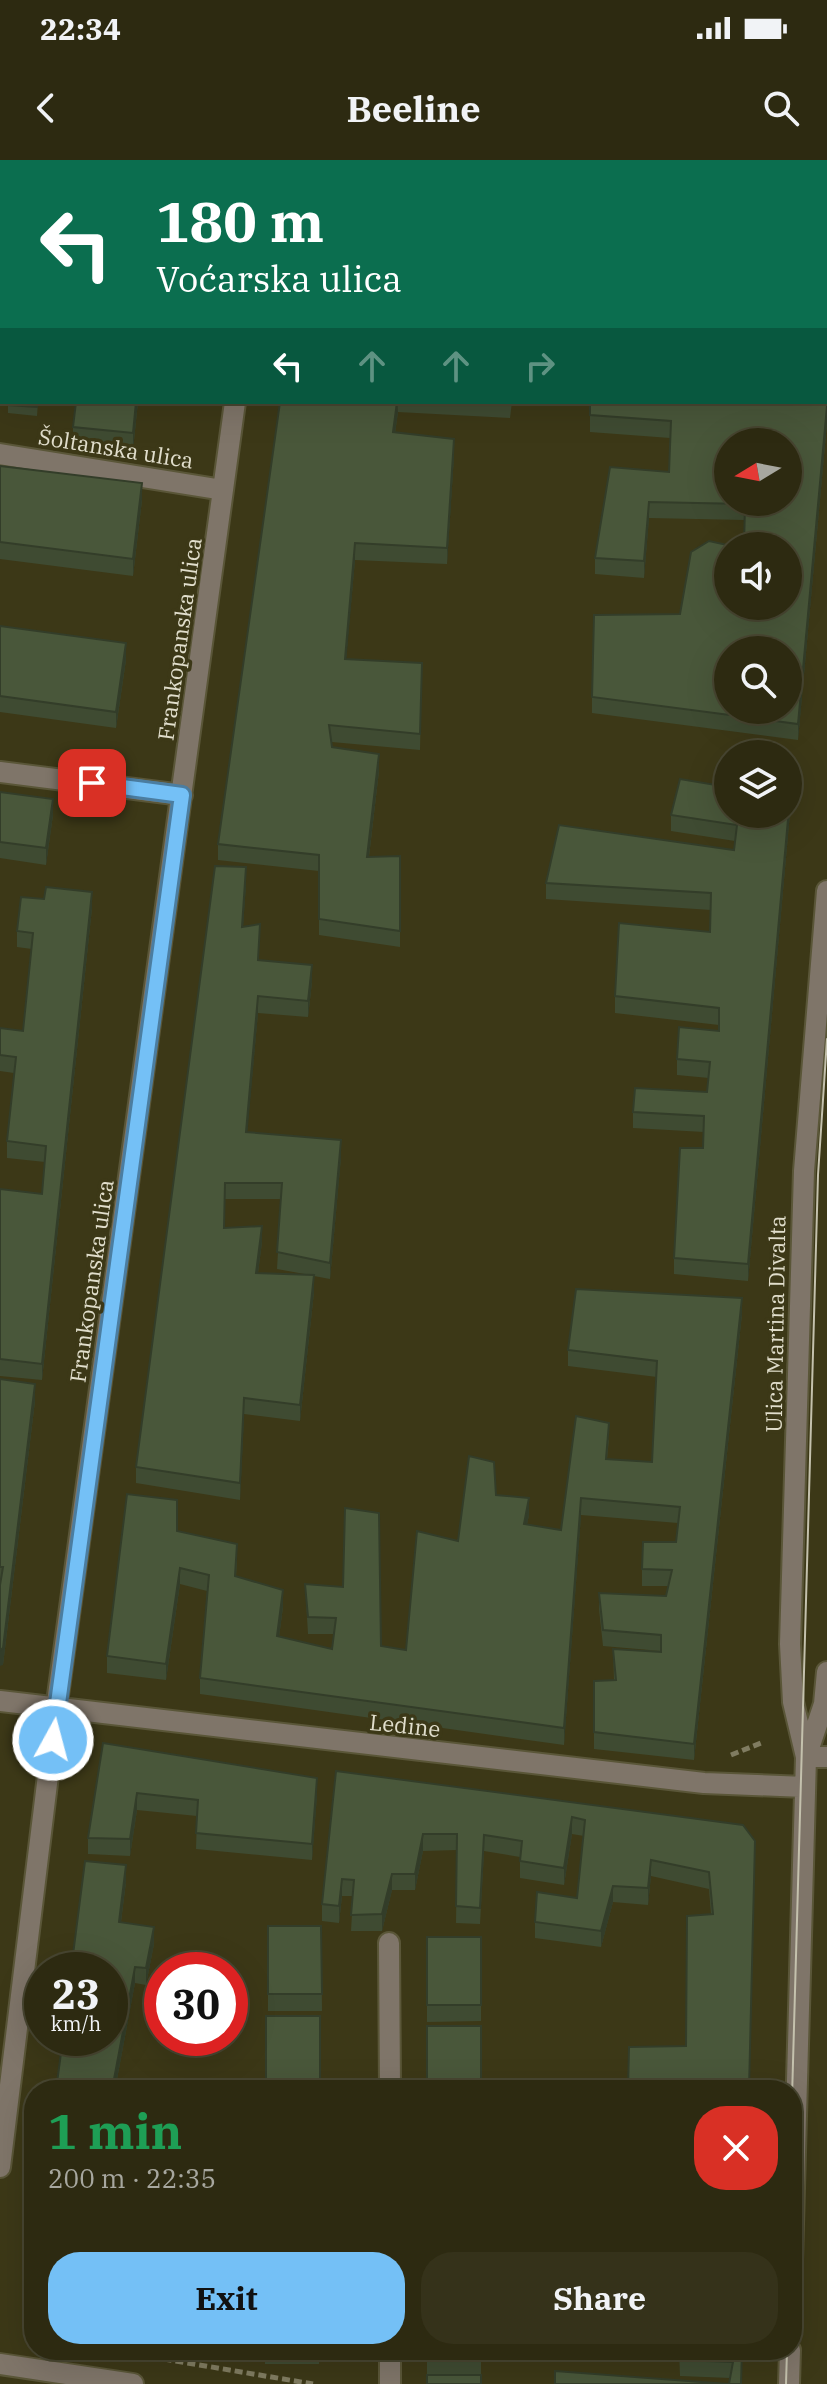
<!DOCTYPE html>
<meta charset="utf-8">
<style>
body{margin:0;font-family:"IBM Plex Serif",serif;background:#35321a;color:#f1f3f6;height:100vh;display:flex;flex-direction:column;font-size:30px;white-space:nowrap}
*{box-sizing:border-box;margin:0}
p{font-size:26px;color:#a7a79f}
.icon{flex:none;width:44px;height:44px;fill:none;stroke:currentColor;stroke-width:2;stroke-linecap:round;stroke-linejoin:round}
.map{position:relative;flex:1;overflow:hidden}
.details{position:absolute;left:24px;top:1920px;width:778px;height:280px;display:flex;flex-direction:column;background:#2d2a11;border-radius:32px;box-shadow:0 8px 32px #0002,0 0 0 2px #484631}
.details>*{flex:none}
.banner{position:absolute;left:0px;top:0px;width:828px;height:244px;box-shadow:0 8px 32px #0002,0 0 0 2px #484631;background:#0b6e4f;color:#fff;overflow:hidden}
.needle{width:52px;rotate:260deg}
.tools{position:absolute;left:714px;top:268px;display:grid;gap:16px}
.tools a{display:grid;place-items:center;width:88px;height:88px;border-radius:50%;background:#2d2a11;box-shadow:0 8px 32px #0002,0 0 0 2px #484631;font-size:40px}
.speed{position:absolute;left:24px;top:1792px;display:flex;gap:16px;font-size:40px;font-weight:700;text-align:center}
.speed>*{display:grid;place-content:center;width:104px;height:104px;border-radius:50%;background:#2d2a11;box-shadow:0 8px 32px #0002,0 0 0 2px #484631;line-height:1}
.speed small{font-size:20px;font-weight:400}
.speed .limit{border:12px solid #d22;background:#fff;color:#111}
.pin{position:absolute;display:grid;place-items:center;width:68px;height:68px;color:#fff;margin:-34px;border-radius:16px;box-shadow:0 4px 12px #0006}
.me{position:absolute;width:88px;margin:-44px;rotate:7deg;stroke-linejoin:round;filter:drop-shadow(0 0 6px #0008)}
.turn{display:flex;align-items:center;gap:28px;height:168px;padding:0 24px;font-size:36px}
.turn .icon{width:104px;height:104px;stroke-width:2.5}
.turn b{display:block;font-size:56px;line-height:68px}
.lanes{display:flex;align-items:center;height:76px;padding:0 24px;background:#0003;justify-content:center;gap:40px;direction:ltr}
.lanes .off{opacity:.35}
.round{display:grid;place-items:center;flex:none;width:84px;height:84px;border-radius:32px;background:#35321a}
.overview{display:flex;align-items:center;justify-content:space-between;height:136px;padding:0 24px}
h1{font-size:48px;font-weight:800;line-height:60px;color:#1e9e55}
.cta{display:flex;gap:16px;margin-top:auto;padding:16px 24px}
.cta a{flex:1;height:92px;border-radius:32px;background:#74c0f6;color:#111;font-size:32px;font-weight:800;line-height:92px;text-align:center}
.cta a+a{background:#35321a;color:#f1f3f6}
.status{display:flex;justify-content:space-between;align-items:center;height:56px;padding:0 40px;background:#2d2a11;direction:ltr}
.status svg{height:22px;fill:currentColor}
header{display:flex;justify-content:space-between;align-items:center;height:104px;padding:0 24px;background:#2d2a11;font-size:36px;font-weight:800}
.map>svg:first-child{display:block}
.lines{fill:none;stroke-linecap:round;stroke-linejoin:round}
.minor-casing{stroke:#5a5638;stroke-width:24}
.path{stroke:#807c61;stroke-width:5;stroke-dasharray:8 4;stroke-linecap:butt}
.minor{stroke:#7f7569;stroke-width:20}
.tram{stroke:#c4c1ad;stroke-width:2}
.wall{fill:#3f4b32;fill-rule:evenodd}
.shaded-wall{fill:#333d29}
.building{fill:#49573a;stroke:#333d29;stroke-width:2;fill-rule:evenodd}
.route-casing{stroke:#4b7da0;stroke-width:20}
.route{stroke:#74c0f6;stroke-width:14}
.labels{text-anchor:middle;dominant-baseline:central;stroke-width:7;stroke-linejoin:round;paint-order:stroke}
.street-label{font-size:22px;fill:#e1decc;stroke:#3c3817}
</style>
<div class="status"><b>22:34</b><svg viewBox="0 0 49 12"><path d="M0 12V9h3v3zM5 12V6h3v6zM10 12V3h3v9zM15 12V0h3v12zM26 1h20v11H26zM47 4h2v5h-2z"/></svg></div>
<header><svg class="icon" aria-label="back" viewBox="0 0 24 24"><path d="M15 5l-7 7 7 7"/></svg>Beeline<svg class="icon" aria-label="search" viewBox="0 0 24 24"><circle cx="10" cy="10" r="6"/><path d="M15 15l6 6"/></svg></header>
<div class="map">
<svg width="827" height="2224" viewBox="0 0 827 2224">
<rect width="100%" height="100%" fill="#3c3817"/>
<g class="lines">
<defs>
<path id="minor" d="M 266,2 L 266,0
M 0,294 L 223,330
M 0,612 L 182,635
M 0,1541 L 704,1623 L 805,1627
M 806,1597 L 824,1544 L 827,1512
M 806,1597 L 827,1597
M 389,1783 L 390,1930
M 0,2007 L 56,1550 L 235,242
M 792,2100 L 806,1597 L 793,1542 L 790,1484 L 804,1011 L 827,731
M 390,2190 L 390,2224
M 0,2204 L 133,2224
M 789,2224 L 790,2190"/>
</defs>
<use href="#minor" class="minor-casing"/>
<path class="path" d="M 731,1595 L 761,1583
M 140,2195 L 313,2224"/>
<use href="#minor" class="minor"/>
<path class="tram" d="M 792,1938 L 818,1015 L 827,879
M 786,2224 L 787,2190"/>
</g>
<path class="wall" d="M 104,0 L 157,0 L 157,2 L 104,2 Z
M 302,0 L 461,0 L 461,2 L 302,2 Z
M 475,0 L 827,0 L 827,263 L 798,580 L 592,553 L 592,537 L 680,454 L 788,446 L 745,360 L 649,358 L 644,418 L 595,414 L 595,398 L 669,312 L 670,278 L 590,272 L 590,242 L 826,2 L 475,2 Z
M 0,20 L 2,20 L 2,144 L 0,143 Z
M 8,242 L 38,242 L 37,256 L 8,253 Z
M 76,242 L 138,242 L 133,290 L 73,283 L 73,267 Z
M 280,242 L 512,242 L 510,258 L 398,252 L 395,273 L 454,296 L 447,404 L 355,400 L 346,499 L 422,503 L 420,590 L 332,582 L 332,587 L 379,611 L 369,697 L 400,696 L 400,787 L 319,775 L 319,711 L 218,700 L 218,684 Z
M 0,306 L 142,340 L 133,416 L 0,399 Z
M 0,466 L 126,500 L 116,568 L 0,552 Z
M 0,632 L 53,655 L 46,705 L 0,698 Z
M 790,653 L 748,1121 L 674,1114 L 674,1098 L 703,988 L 704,972 L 633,968 L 633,952 L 707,932 L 709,918 L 677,915 L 677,899 L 719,871 L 719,865 L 615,853 L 615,836 L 710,772 L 711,750 L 546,739 L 546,723 L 734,690 L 735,681 L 671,671 L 671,655 Z
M 246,724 L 243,767 L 259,800 L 312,822 L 308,857 L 258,853 L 247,972 L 341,997 L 330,1119 L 314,1116 L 314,1132 L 300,1261 L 244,1254 L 240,1340 L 136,1323 L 136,1307 ZM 225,1039 L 281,1039 L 277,1109 L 310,1115 L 258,1113 L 262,1082 L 224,1068 Z
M 92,748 L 42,1220 L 0,1216 L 0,1029 L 42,1034 L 45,1002 L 7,998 L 7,981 L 14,913 L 0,911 L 0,868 L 23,871 L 32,789 L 17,787 L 17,771 Z
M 742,1154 L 694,1600 L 594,1589 L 594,1521 L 614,1520 L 613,1489 L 661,1491 L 603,1486 L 599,1449 L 599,1433 L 666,1436 L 668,1426 L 642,1426 L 642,1409 L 676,1382 L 678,1363 L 581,1355 L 564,1585 L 200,1534 L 200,1518 L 207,1431 L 180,1424 L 166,1520 L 107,1513 L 107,1496 L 177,1371 L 237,1401 L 236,1417 L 283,1447 L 279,1477 L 332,1489 L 334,1474 L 308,1474 L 305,1424 L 381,1486 L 406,1490 L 458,1381 L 496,1335 L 529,1355 L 527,1364 L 561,1370 L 609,1279 L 607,1299 L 652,1302 L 657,1217 L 568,1206 L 568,1190 Z
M 0,1219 L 35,1241 L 3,1505 L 1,1423 L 0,1423 Z
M 103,1583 L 317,1635 L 312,1700 L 196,1689 L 197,1656 L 137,1650 L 130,1696 L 88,1694 L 88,1678 Z
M 336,1611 L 743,1665 L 686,1886 L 711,1754 L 709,1729 L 651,1716 L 648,1745 L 613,1742 L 601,1787 L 535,1778 L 535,1762 L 577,1738 L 584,1676 L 572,1674 L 564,1725 L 520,1718 L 520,1697 L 484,1691 L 480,1764 L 456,1763 L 457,1690 L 423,1691 L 415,1730 L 392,1730 L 382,1771 L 351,1771 L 353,1736 L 342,1736 L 339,1763 L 322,1761 L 322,1744 Z
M 126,1722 L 121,1762 L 154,1784 L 146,1825 L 135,1823 L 115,1930 L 56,1930 Z
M 268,1766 L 321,1766 L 322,1851 L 268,1851 Z
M 427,1777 L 481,1777 L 481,1861 L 427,1862 Z
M 266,1856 L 320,1856 L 320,1930 L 266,1930 Z
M 34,2091 L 34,2156 L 25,2154 L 25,2138 Z
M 265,2190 L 319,2190 L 319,2204 L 265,2204 Z
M 427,2190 L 481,2190 L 481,2214 L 427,2214 Z
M 679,2190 L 742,2190 L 730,2218 L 680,2216 Z"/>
<path class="shaded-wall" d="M 136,242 L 138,242 L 133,290 L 133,273 Z
M 397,242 L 398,252 L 393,289 L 393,272 Z
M 827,246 L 827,263 L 798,580 L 798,564 Z
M 454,279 L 454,296 L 447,404 L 447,388 Z
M 142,323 L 142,340 L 133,416 L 133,399 Z
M 649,342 L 649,358 L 644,418 L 644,401 Z
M 355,383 L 355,400 L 345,515 L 345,499 Z
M 126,483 L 126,500 L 116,568 L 116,552 Z
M 379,594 L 379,611 L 367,713 L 367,697 Z
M 790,637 L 790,653 L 748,1121 L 748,1104 Z
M 53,639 L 53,655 L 46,705 L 46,688 Z
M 246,707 L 246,724 L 242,783 L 242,767 Z
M 92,732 L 92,748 L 42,1220 L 42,1204 Z
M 312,805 L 312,822 L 308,857 L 308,841 Z
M 258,836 L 258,853 L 246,989 L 246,972 Z
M 341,980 L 341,997 L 330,1119 L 330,1103 Z
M 262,1066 L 262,1082 L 256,1129 L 256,1113 Z
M 314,1115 L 314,1132 L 300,1261 L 300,1245 Z
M 742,1138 L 742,1154 L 694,1600 L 694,1584 Z
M 35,1224 L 35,1241 L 3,1505 L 0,1506 L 0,1490 Z
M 244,1238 L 244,1254 L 240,1340 L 240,1323 Z
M 529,1338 L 529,1355 L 524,1380 L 524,1364 Z
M 581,1338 L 581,1355 L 564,1585 L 564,1568 Z
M 180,1408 L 180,1424 L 166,1520 L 166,1504 Z
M 283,1430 L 283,1447 L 277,1493 L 277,1476 Z
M 317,1618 L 317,1635 L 312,1700 L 312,1684 Z
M 137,1633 L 137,1650 L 130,1696 L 130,1679 Z
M 572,1657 L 572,1674 L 564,1725 L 564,1708 Z
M 423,1674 L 423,1691 L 415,1730 L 415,1714 Z
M 651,1700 L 651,1716 L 648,1745 L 648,1728 Z
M 126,1705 L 126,1722 L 119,1778 L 119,1762 Z
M 392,1714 L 392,1730 L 382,1771 L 382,1754 Z
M 342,1719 L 342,1736 L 339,1763 L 339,1746 Z
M 613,1726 L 613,1742 L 601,1787 L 601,1771 Z
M 154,1767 L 154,1784 L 146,1825 L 146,1808 Z
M 135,1807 L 135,1823 L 115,1930 L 112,1930 Z"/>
<path class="building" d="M 302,0 L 373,0 L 373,2 L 302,2 Z
M 379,0 L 460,0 L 460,2 L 417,2 Z
M 477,0 L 563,0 L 562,2 L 514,2 Z
M 587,0 L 827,0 L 827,246 L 798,564 L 592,537 L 594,455 L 680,454 L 691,392 L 709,381 L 732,386 L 728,386 L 728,446 L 788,446 L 788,386 L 744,386 L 745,344 L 649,342 L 644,401 L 595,398 L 610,307 L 669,312 L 671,261 L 590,255 L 590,242 L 826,242 L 826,2 L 587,2 ZM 728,282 L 788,282 L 788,342 L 728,342 ZM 728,490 L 788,490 L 788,550 L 728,550 Z
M 0,20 L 2,20 L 2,127 L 0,127 Z
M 8,242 L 37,242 L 37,247 L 8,245 Z
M 76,242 L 136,242 L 133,273 L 73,267 Z
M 280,242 L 397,242 L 393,272 L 454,279 L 447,388 L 355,383 L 345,499 L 422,503 L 420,574 L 329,565 L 332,587 L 379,594 L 367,697 L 400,696 L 400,771 L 319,759 L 319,695 L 218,684 Z
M 0,306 L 142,323 L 133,399 L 0,382 Z
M 0,466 L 126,483 L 116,552 L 0,536 Z
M 680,619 L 728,627 L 728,654 L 788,654 L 788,637 L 790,637 L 748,1104 L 674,1098 L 680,988 L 703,988 L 704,956 L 633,952 L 635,928 L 707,932 L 710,902 L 677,899 L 679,867 L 719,871 L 719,848 L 615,836 L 619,763 L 710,772 L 711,733 L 546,723 L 559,665 L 734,690 L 737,665 L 671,655 Z
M 0,632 L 53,639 L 46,688 L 0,682 Z
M 215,706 L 246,707 L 242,767 L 260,764 L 258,800 L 312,805 L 308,841 L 258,836 L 246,972 L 341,980 L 330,1103 L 277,1092 L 282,1023 L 225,1023 L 224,1068 L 262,1066 L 256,1113 L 314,1115 L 300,1245 L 244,1238 L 240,1323 L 136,1307 Z
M 46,727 L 92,732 L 42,1204 L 0,1199 L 0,1029 L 42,1034 L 46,986 L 7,981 L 16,897 L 0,895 L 0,868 L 23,871 L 33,773 L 17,771 L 21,737 L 44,739 Z
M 576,1129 L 742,1138 L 694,1584 L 594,1572 L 594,1521 L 616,1520 L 613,1489 L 661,1492 L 661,1475 L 603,1470 L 599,1433 L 666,1436 L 672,1410 L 642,1409 L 643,1382 L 676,1382 L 680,1347 L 581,1338 L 564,1568 L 200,1518 L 209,1415 L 180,1408 L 166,1504 L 107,1496 L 127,1334 L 177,1340 L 177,1371 L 237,1384 L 235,1416 L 283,1430 L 277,1476 L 332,1489 L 336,1458 L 308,1457 L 305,1424 L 343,1427 L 345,1348 L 379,1353 L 381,1486 L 406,1490 L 417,1371 L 458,1381 L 469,1296 L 494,1302 L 496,1335 L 529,1338 L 524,1364 L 561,1370 L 576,1256 L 609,1263 L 606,1299 L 652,1302 L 657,1201 L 568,1190 Z
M 0,1219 L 35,1224 L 3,1488 L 0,1490 L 0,1425 L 3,1407 L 0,1407 Z
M 103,1583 L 317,1618 L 312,1684 L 196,1673 L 198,1640 L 137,1633 L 130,1679 L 88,1678 Z
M 336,1611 L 743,1665 L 755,1681 L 749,1930 L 628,1930 L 629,1887 L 686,1886 L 687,1756 L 713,1754 L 709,1712 L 651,1700 L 648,1728 L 613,1726 L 601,1771 L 535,1762 L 537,1732 L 577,1738 L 585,1660 L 572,1657 L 564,1708 L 520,1701 L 522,1681 L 484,1675 L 480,1748 L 456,1746 L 457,1674 L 423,1674 L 415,1714 L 392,1714 L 382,1754 L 351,1755 L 354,1720 L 342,1719 L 339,1746 L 322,1744 Z
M 85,1701 L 126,1705 L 119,1762 L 154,1767 L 146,1808 L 135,1807 L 112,1930 L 56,1930 L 63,1878 L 110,1878 L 110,1810 L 71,1810 Z
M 268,1766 L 321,1766 L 322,1834 L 268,1834 Z
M 427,1777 L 481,1777 L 481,1845 L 427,1845 Z
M 266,1856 L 320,1856 L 320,1924 L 266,1924 Z
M 427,1866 L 481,1866 L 481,1930 L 427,1930 Z
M 29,2091 L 34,2091 L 34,2139 L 25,2138 Z
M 427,2190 L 481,2190 L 481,2197 L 427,2197 Z
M 680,2190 L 742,2190 L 741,2224 L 729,2224 L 733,2202 L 680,2200 Z
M 555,2211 L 728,2224 L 555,2224 Z
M 427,2215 L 481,2215 L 481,2224 L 427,2224 Z"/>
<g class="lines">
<defs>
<path id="route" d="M 53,1580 L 182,635 L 92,623"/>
</defs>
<use href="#route" class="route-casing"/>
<use href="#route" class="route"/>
</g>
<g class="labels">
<g class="street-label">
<text transform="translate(116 288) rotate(9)">Šoltanska ulica</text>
<text transform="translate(179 479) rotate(-82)">Frankopanska ulica</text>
<text transform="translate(91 1121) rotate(-82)">Frankopanska ulica</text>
<text transform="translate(775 1164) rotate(-89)">Ulica Martina Divalta</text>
<text transform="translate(405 1565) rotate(6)">Ledine</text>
</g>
</g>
</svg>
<div class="tools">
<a><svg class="needle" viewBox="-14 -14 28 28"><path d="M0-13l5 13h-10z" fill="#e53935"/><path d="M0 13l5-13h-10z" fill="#a7a79f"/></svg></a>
<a><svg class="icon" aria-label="sound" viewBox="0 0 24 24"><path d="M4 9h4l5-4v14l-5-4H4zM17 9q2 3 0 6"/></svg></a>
<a><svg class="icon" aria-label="search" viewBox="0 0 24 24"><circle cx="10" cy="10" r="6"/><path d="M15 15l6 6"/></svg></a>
<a><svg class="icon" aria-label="layers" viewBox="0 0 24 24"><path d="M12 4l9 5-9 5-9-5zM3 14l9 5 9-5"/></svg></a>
</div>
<div class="speed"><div>23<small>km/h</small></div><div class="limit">30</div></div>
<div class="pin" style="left:92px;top:623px;background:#d93025"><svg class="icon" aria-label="arrive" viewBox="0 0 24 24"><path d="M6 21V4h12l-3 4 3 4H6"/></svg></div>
<svg class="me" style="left:53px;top:1580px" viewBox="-20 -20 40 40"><circle r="17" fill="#74c0f6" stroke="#fff" stroke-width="3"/><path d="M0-11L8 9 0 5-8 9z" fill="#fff"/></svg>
<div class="banner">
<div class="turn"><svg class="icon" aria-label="left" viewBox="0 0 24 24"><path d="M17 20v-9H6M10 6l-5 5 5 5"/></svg><div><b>180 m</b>Voćarska ulica</div></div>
<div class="lanes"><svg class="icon" aria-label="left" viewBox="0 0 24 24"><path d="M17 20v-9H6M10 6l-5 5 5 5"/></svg><svg class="icon off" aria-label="ahead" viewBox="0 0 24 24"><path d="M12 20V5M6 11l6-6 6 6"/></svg><svg class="icon off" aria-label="ahead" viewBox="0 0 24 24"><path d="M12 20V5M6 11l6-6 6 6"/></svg><svg class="icon off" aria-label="right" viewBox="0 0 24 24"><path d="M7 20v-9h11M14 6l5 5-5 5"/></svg></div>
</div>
<section class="details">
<div class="overview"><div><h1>1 min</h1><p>200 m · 22:35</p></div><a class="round" style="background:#d93025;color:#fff"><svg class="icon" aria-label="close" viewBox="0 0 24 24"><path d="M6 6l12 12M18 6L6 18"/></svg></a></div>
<div class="cta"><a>Exit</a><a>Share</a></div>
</section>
</div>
